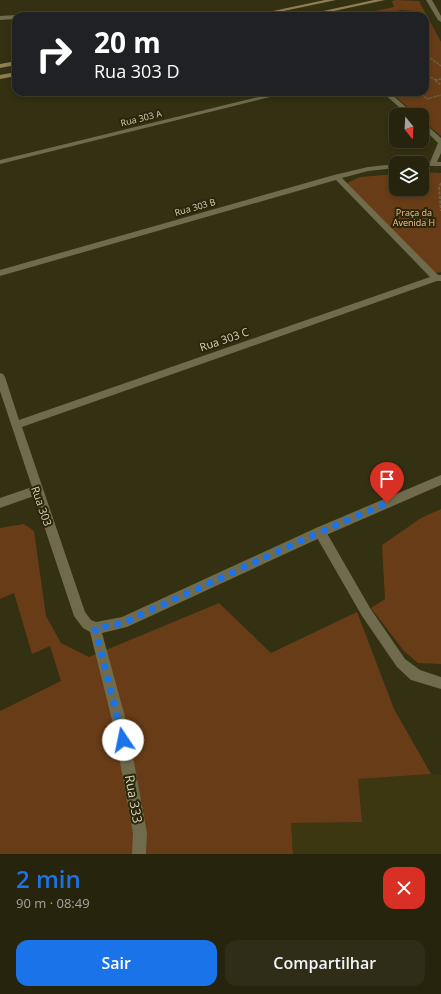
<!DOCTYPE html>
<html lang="pt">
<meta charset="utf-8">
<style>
body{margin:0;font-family:"Open Sans",sans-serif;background:#2f2c17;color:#f1f3f6;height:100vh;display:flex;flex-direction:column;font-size:15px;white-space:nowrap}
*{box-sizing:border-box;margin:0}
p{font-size:13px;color:#a4a49e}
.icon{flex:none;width:22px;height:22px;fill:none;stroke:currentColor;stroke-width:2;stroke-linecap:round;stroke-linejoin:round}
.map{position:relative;height:854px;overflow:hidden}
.details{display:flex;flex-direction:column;background:#27240e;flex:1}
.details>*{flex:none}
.hud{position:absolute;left:12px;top:12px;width:417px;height:84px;border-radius:12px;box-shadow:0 2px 6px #0003,0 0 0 1px #43412e;background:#202124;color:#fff;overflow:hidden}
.needle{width:26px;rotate:162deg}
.controls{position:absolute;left:389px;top:108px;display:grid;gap:8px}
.controls a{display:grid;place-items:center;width:40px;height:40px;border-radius:8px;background:#27240e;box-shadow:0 2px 6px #0003,0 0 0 1px #43412e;font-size:20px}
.pin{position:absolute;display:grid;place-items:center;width:34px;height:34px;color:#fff;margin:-41px -17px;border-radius:50% 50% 50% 0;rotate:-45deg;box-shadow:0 0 4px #0007}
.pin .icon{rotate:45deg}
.me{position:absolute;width:44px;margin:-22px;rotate:349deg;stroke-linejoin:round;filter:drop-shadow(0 0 3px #0008)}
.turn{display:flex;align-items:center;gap:14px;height:84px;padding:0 16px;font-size:18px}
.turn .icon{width:52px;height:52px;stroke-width:2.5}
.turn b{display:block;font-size:28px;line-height:34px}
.round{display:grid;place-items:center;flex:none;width:42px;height:42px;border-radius:12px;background:#2f2c17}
.headline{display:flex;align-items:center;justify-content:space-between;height:68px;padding:0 16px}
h1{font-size:24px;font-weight:600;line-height:30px;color:#1a73e8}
.action{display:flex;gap:8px;margin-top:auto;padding:8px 16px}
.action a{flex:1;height:46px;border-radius:12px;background:#1a73e8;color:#fff;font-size:16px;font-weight:600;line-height:46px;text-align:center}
.action a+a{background:#2f2c17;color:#f1f3f6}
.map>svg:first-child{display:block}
.built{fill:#3c3711}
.green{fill:#683c17}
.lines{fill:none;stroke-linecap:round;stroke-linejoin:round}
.path-far1{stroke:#666349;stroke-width:1.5;stroke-dasharray:2.5 1;stroke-linecap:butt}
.path{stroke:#666349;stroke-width:2;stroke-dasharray:3 1.5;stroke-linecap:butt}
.lane{fill:#6f6b4c;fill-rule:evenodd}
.street{fill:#6f6b4c;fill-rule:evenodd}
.secondary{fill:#8e7e51;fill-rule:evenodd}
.route{stroke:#1a73e8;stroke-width:7;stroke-dasharray:0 12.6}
.labels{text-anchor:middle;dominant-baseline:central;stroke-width:4;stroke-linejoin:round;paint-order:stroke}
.far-street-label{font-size:9px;fill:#d4d2c1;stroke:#2a2608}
.far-park-label{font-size:9px;fill:#f8c19a;stroke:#2a2608}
.street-label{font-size:11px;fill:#d4d2c1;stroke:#2a2608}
.near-street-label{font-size:13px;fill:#d4d2c1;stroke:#2a2608}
</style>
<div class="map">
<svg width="441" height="854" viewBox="0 0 441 854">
<rect width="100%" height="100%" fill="#343012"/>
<path class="built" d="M 431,774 L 441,775 L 441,854 L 293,854 L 291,823 L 350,822 L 357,779 Z"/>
<path class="green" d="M 396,0 L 419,1 L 441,42 L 441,136 L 422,120 L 422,115 L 417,115 L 390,92 L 425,92 L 425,16 L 418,16 L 415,11 L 401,10 L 375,16 L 349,16 L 394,7 L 392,1 Z
M 422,172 L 441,173 L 441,272 L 432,273 L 345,184 L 360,177 L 396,174 L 396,189 L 422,189 Z
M 441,509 L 441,664 L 418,663 L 404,651 L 371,608 L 385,599 L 382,545 L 421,518 Z
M 24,524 L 34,531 L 46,616 L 61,643 L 89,657 L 219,603 L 271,653 L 357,612 L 394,709 L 431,774 L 358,779 L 362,822 L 291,823 L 293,854 L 0,854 L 0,711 L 61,681 L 50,646 L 32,654 L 14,593 L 0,599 L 0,528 Z"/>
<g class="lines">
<path class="path-far1" d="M 425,54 L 441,66
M 425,73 L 435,80
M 441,79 L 435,80 L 441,85
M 419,92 L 427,99 L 441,95"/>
<path class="path" d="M 441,183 L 439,187 L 441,211"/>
<path class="lane" d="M 320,527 L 324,528 L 370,608 L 405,659 L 420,670 L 441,677 L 441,689 L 411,680 L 397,667 L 362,616 L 316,536 L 314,532 L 316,528 Z"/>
<path class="street" d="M 426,0 L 432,0 L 441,16 L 441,22 L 438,20 Z
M 185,12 L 226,14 L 229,16 L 82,16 L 85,14 Z
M 0,16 L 16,15 L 18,16 L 16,16 L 16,19 L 0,20 Z
M 279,92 L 290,92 L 0,164 L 0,160 Z
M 382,92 L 389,92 L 415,115 L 408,115 Z
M 422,121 L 441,138 L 441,153 L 437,162 L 441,162 L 441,166 L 422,166 L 422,163 L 419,163 L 430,162 L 438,143 L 422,127 Z
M 396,164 L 396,168 L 368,171 L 342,178 L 438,275 L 441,275 L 441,281 L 437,281 L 22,427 L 85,612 L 91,620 L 96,622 L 122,617 L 316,528 L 441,475 L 441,485 L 324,536 L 127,627 L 102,633 L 127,724 L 147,833 L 146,854 L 132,854 L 133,833 L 113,724 L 90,632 L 83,628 L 74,616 L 34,496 L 0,508 L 0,498 L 32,487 L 0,391 L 0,373 L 3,374 L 5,377 L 19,420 L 430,277 L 336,180 L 0,276 L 0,270 L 334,175 L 368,167 Z"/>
<path class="secondary" d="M 325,0 L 336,0 L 260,16 L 249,16 Z
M 374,0 L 385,0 L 311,16 L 300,16 Z
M 16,61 L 16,65 L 0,68 L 0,64 Z
M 16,72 L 16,76 L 0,79 L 0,75 Z"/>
</g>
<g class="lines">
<path class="route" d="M 123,740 L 95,628 L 123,623 L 320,532 L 387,503"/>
</g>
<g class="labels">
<g class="far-street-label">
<text transform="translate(141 118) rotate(-14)">Rua 303 A</text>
<text transform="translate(195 207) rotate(-16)">Rua 303 B</text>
</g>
<g class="far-park-label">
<text x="414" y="212">Praça da<tspan x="414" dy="10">Avenida H</tspan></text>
</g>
<g class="street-label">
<text transform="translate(224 339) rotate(-19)">Rua 303 C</text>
<text transform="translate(42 506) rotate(71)">Rua 303</text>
</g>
<g class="near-street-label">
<text transform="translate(134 799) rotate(80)">Rua 333</text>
</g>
</g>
</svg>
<div class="controls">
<a><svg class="needle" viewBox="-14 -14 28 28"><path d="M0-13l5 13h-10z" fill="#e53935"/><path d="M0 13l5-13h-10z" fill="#a4a49e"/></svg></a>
<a><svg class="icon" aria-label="layers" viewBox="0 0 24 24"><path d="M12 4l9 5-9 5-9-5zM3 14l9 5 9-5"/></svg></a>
</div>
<div class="pin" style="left:387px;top:503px;background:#d93025"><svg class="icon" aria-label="arrive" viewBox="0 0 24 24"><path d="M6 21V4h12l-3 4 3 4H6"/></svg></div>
<svg class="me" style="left:123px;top:740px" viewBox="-20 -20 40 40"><circle r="19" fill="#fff"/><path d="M0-13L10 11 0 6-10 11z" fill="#1a73e8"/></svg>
<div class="hud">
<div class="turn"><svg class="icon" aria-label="right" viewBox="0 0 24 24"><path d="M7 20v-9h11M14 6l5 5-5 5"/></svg><div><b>20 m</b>Rua 303 D</div></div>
</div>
</div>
<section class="details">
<div class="headline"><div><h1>2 min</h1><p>90 m · 08:49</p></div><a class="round" style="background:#d93025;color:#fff"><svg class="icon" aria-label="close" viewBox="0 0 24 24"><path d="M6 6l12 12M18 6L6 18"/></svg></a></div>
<div class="action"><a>Sair</a><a>Compartilhar</a></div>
</section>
